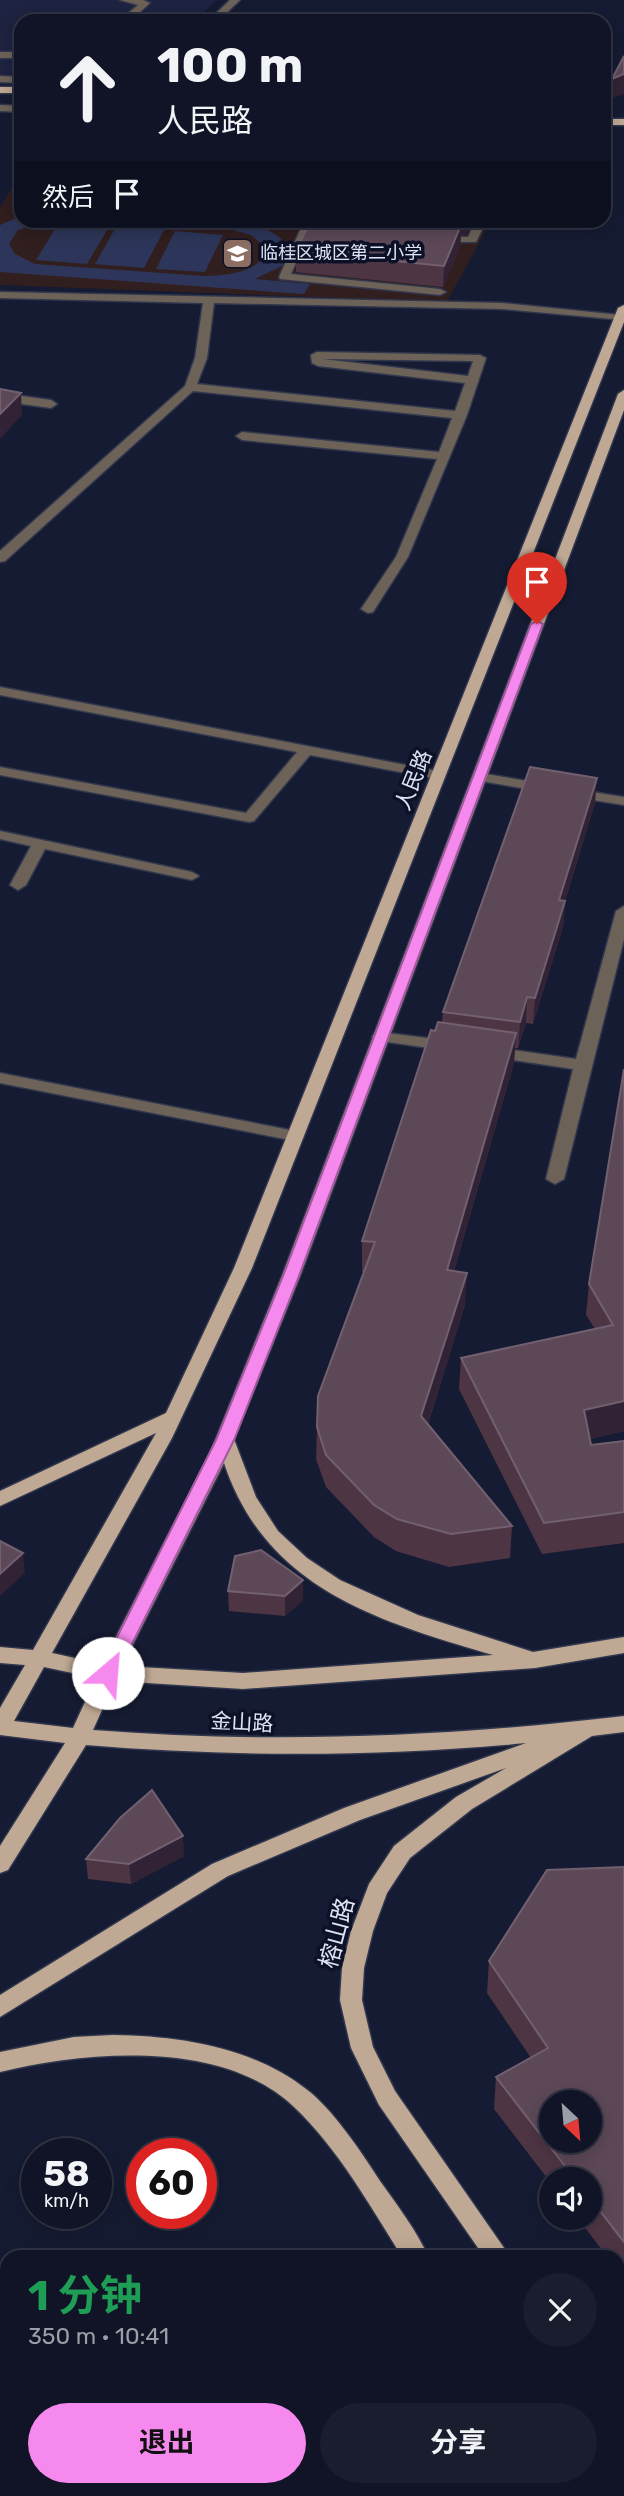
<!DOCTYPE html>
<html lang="zh">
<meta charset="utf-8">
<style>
body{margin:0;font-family:Rubik,"Noto Sans SC",sans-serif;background:#191d2e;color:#f1f3f6;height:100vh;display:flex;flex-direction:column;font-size:26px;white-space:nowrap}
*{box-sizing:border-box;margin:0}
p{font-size:23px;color:#9c9ea7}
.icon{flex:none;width:38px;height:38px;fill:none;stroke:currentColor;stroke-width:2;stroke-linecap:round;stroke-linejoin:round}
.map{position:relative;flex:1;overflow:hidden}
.drawer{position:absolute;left:0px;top:2250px;width:625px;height:247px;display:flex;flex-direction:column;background:#101426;border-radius:21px 21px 0 0;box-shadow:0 4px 18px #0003,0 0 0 2px #303343}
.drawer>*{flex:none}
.hud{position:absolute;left:14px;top:14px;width:597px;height:214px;border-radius:21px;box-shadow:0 4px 18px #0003,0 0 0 2px #303343;background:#101426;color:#f1f3f6;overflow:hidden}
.needle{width:46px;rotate:154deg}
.buttons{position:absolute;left:539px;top:2090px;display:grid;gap:14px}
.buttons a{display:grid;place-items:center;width:63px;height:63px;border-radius:50%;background:#101426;box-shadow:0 4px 18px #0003,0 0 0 2px #303343;font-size:35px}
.speed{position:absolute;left:21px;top:2138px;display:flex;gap:14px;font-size:35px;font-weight:700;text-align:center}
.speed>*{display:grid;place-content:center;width:91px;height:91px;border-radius:50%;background:#101426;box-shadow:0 4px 18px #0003,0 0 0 2px #303343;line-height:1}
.speed small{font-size:18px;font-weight:400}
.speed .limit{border:10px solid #d22;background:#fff;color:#111}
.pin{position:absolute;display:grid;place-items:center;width:60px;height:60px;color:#fff;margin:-72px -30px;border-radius:50% 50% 50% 0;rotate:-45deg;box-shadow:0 0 7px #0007}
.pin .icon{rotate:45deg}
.me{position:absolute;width:77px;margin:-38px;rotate:27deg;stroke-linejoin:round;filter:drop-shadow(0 0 5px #0008)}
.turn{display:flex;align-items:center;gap:24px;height:147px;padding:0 28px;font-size:32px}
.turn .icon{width:91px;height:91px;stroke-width:2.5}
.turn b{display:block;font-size:49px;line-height:60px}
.then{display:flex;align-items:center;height:66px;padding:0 28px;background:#0003;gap:14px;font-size:26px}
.round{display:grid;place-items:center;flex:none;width:74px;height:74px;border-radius:37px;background:#191d2e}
.overview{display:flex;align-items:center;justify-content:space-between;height:119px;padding:0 28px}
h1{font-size:42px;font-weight:700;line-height:52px;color:#1e9e55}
.action{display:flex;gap:14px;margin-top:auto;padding:14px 28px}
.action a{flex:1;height:80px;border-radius:42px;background:#f689ee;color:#111;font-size:28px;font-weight:700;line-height:80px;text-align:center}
.action a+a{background:#191d2e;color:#f1f3f6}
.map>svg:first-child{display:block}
.built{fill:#1d2340}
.education{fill:#311e1f}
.green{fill:#2d365a}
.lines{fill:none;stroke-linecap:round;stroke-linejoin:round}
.minor-casing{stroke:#31374d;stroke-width:3}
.major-casing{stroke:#31374d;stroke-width:3}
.minor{fill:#6d6258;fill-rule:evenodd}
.major{fill:#bfa994;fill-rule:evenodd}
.wall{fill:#4e3544}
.shaded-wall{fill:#312335}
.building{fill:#5d4857;stroke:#726070;stroke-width:2;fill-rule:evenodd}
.route{fill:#f689ee;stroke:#a0599b;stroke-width:2}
.labels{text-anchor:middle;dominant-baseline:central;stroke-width:7;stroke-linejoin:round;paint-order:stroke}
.far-poi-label{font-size:18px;fill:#dee4f4;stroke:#0d1128;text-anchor:start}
.street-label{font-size:21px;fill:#dee4f4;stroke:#0d1128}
.near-street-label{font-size:24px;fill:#dee4f4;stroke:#0d1128}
</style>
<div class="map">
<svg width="624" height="2496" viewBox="0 0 624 2496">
<rect width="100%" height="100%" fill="#151b32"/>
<path class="built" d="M 0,0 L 217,0 L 194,21 L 21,21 L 21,85 L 0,84 Z"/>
<path class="education" d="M 21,172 L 21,220 L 491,221 L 447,302 L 0,285 L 0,208 Z"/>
<path class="green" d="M 21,216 L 21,220 L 49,221 L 18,230 L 9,244 L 15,254 L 35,264 L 205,276 C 226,275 251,274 265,256 L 264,246 L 251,235 L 233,230 L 88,221 L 246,223 L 264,228 L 278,236 L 287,245 L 289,255 L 282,266 L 255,279 L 310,284 L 304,294 L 0,272 L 0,225 Z
M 60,221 L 110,225 L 87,264 L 36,260 Z
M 116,227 L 164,230 L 144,268 L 95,264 Z
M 175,231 L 223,235 L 205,272 L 156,269 Z"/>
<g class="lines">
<defs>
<path id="minor" d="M 120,0 L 143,0 L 150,3 L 130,21 L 119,21 L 138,5 Z
M 230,0 L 240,0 L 218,21 L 208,21 Z
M 0,52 L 21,52 L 21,58 L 0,58 Z
M 0,76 L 21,77 L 21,83 L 0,82 Z
M 0,105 L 21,106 L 21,112 L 0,111 Z
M 476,220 L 487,220 L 476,242 L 437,242 L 432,239 L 437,236 L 468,237 Z
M 306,225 L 311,228 L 291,274 L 440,289 L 446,292 L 440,295 L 280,279 L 279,277 L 301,228 Z
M 0,292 L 502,303 L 620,315 L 624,316 L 624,320 L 502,309 L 214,303 L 207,358 L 197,384 L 455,411 L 465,383 L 318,366 L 312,363 L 311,355 L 317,352 L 480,355 L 486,358 L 467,415 L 408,557 L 373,612 L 368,613 L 361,609 L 396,557 L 437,459 L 242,440 L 236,436 L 242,432 L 439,452 L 452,418 L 193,391 L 5,561 L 0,562 L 0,551 L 185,386 L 195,358 L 203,303 L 0,298 ZM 323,359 L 473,361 L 468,376 Z
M 0,393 L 51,400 L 57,404 L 51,408 L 0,401 Z
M 0,687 L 437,771 L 444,775 L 437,779 L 310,755 L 254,821 L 249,822 L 0,775 L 0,767 L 246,813 L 297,752 L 0,695 Z
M 480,773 L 545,784 L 552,788 L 545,792 L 475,780 L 475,774 Z
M 573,789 L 624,797 L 624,805 L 568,796 L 566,793 L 568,790 Z
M 0,831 L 192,872 L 199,876 L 192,880 L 45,849 L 26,885 L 18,890 L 10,885 L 31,846 L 0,839 Z
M 624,906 L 624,939 L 564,1179 L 555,1184 L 546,1179 L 573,1069 L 492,1057 L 484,1052 L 492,1047 L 576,1059 L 616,911 Z
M 380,1032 L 450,1041 L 458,1046 L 450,1051 L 374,1040 L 372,1037 L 374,1034 Z
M 0,1073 L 295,1131 L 303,1136 L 295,1141 L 0,1083 Z"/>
<path id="major" d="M 0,87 L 21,87 L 21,93 L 0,93 Z
M 604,119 L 624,119 L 624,125 L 604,125 Z
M 624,305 L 624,322 L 252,1268 L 172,1438 L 52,1653 L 102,1664 L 209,1456 L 282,1276 L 618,394 L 624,390 L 624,410 L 300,1276 L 234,1439 L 256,1497 L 278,1531 L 307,1558 L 340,1580 L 418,1615 L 533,1652 L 624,1637 L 624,1653 L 535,1668 L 243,1689 L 115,1681 L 93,1730 C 271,1744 447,1737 624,1716 L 624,1732 L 592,1736 L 472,1809 L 410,1858 L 387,1893 L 373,1931 L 364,1968 L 362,2000 L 373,2047 L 395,2091 L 511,2258 L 485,2258 L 379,2105 L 351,2048 L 340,2000 L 342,1968 L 351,1931 L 369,1884 L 394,1846 L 456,1797 L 506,1768 L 360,1820 L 228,1876 L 0,2017 L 0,1995 L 212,1864 L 344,1808 L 526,1743 C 379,1757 233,1757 86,1745 L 8,1870 L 0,1873 L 0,1846 L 65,1743 L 0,1735 L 0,1708 L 25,1665 L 0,1663 L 0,1647 L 33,1650 L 156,1433 L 0,1506 L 0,1491 L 166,1413 L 234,1268 L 618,308 ZM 224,1463 C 266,1589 378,1621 493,1655 L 243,1673 L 122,1666 ZM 44,1667 L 96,1678 L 73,1728 L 14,1721 Z
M 113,2035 C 180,2036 252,2047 306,2089 C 332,2108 362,2153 380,2181 C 397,2205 417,2231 429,2258 L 403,2258 C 370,2206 338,2148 293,2106 C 222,2039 86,2051 0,2072 L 0,2052 L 74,2037 Z
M 618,2413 L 624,2415 L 624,2446 L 618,2444 Z
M 563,2490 L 590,2490 L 592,2496 L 566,2496 Z"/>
</defs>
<use href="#minor" class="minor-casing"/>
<use href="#major" class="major-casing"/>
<use href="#minor" class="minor"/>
<use href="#major" class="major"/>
</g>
<path class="wall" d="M 311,220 L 472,220 L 465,235 L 461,235 L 460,246 L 443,287 L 296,272 L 296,251 Z
M 595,803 L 565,901 L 563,927 L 533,1024 L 526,1023 L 518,1048 L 515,1048 L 514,1063 L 454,1271 L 465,1305 L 428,1424 L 512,1526 L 510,1558 L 449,1567 L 396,1551 L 374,1537 L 326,1487 L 316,1459 L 317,1427 L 364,1272 L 362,1272 L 362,1241 L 435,1031 L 442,1022 L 443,1012 Z
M 624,1069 L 624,1431 L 590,1439 L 591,1445 L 624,1441 L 624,1543 L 542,1554 L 459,1389 L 461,1358 L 595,1329 L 586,1315 L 589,1284 Z
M 303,1580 L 303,1600 L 285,1616 L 229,1611 L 228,1591 Z
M 184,1856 L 131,1884 L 88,1879 L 86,1859 Z
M 624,1867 L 624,2278 L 618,2270 L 618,2258 L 608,2258 L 577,2217 L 590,2217 L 590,2179 L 551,2179 L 551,2183 L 494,2109 L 496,2077 L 531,2058 L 487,1993 L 489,1961 Z"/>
<path class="shaded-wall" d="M 624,74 L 624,94 L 611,98 L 612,79 Z
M 458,220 L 472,220 L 465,235 L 461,235 L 460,246 L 443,287 L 444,266 L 458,232 Z
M 21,393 L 22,415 L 0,439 L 0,414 Z
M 597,778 L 595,803 L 557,926 L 559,900 Z
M 565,901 L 563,927 L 533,1024 L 535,998 Z
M 527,997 L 526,1023 L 518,1048 L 520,1022 Z
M 516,1033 L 514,1063 L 445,1301 L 447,1270 Z
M 467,1273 L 465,1305 L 420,1448 L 421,1416 Z
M 624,1401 L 624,1431 L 582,1441 L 584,1410 Z
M 23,1553 L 25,1573 L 0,1596 L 0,1574 Z
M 303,1580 L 303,1600 L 285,1616 L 285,1596 Z
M 183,1836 L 184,1856 L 131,1884 L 129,1864 Z"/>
<path class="building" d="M 624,56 L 624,74 L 612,79 Z
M 311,220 L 403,220 L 461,225 L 444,266 L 296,251 Z
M 0,389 L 21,393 L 0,414 Z
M 530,767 L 597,778 L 559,900 L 565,901 L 535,998 L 527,997 L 520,1022 L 443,1012 Z
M 438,1022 L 516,1033 L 447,1270 L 467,1273 L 421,1416 L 512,1526 L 451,1534 L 397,1519 L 374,1505 L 326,1455 L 317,1427 L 318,1396 L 375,1242 L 362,1241 L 431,1030 L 435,1031 Z
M 624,1069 L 624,1401 L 584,1410 L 591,1445 L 624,1441 L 624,1512 L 544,1523 L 461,1358 L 613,1325 L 589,1284 Z
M 0,1541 L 23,1553 L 0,1574 Z
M 261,1550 L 303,1580 L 285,1596 L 228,1591 L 235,1556 Z
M 152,1790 L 183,1836 L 129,1864 L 86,1859 L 120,1818 Z
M 624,1867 L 624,2242 L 590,2198 L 590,2179 L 575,2179 L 496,2077 L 548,2048 L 489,1961 L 547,1870 ZM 551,2102 L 590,2102 L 590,2140 L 551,2140 Z"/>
<path class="route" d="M 537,621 L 543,624 L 299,1276 L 234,1440 L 115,1678 L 101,1678 L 99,1673 L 216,1440 L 283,1276 L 531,624 Z"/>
<defs>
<symbol id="school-square" viewBox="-11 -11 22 22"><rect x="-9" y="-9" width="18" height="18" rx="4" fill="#8d6e63" stroke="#0d1128"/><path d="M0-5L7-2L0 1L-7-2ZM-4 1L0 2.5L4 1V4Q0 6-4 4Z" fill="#fff"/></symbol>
</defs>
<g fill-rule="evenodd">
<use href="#school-square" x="220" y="236" width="35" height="35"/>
</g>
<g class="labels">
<g class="far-poi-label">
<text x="260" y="253">临桂区城区第二小学</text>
</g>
<g class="street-label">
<text transform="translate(413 780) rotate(-68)">人民路</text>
<text transform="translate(242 1722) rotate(3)">金山路</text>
</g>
<g class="near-street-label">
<text transform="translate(337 1933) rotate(-75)">榕山路</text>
</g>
</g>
</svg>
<div class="buttons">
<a><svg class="needle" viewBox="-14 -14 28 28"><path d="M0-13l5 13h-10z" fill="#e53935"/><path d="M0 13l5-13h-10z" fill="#9c9ea7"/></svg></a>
<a><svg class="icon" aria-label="sound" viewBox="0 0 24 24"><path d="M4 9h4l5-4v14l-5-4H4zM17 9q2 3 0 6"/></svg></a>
</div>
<div class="speed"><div>58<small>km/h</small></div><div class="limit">60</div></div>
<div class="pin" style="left:537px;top:624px;background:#d93025"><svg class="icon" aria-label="arrive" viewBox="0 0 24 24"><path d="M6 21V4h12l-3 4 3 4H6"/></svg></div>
<svg class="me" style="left:108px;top:1673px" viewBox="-20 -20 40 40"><circle r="19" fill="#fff"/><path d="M0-13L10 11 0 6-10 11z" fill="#f689ee"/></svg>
<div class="hud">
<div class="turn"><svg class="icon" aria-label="ahead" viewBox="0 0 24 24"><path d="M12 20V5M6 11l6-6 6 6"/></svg><div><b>100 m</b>人民路</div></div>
<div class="then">然后<svg class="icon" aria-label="arrive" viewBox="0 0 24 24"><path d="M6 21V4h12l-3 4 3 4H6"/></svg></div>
</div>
<section class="drawer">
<div class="overview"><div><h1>1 分钟</h1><p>350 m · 10:41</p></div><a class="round"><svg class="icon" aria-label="close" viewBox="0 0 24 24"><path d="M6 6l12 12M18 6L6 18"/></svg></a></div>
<div class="action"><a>退出</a><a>分享</a></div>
</section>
</div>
